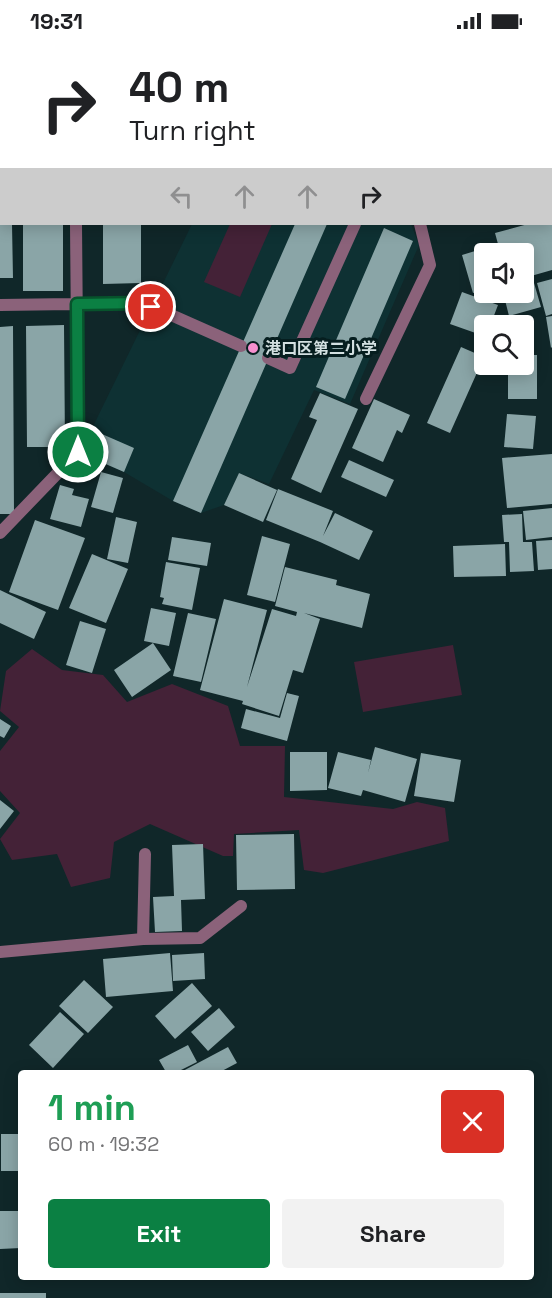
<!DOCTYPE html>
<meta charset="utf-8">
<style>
body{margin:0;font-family:"Space Grotesk","Noto Sans SC",sans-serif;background:#f2f2f2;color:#202124;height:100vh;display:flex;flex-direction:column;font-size:22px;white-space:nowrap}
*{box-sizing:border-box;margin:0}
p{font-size:20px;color:#757577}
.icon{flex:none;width:33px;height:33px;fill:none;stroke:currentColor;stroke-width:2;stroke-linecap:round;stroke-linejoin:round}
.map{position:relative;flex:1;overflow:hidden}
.details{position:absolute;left:18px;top:1028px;width:516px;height:210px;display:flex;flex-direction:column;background:#fff;border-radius:6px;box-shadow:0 3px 15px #0003}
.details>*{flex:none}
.hud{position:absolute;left:0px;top:0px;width:552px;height:183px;box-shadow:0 3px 15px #0003;background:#fff;color:#202124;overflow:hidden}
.tools{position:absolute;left:474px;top:201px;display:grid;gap:12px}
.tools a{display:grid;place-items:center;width:60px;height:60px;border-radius:6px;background:#fff;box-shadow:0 3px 15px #0003;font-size:30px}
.pin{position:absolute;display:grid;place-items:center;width:51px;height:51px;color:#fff;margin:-26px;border:3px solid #fff;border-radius:50%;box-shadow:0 2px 6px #0007}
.me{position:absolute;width:66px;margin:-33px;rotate:0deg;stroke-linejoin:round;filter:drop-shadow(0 0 4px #0008)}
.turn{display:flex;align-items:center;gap:21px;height:126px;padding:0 30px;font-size:27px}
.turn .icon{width:78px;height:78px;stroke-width:2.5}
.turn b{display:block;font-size:42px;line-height:51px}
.lanes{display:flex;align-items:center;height:57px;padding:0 30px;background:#0003;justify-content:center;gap:30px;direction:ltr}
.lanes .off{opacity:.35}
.round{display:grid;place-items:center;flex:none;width:63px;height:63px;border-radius:6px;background:#f2f2f2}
.head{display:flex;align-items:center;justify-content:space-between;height:102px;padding:0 30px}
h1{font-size:36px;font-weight:700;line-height:45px;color:#1e9e55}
.cta{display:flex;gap:12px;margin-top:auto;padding:12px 30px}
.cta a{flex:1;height:69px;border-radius:6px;background:#0b8043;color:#fff;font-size:24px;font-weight:700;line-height:69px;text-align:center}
.cta a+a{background:#f2f2f2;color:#202124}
.status{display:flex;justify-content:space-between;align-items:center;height:42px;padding:0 30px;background:#fff;direction:ltr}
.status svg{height:16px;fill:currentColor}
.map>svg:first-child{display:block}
.built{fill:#0e3133}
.green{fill:#442237}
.building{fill:#8aa5a7}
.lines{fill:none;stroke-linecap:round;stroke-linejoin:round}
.service{stroke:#8b627a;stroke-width:12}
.route-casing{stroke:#07532c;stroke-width:15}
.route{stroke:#0b8043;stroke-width:10}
.poi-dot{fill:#f690cf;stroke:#061e1f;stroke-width:2}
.labels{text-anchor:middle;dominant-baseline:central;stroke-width:6;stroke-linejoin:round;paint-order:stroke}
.poi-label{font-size:16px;font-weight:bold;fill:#d3e0e1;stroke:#061e1f;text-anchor:start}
</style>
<div class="status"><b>19:31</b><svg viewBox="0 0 49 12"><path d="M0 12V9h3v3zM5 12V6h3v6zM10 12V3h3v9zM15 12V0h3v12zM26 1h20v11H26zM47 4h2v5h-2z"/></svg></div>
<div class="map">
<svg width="552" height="1256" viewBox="0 0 552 1256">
<rect width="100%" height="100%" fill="#102729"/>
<path class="built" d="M 489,0 L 552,0 L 552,98 L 550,2 L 488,1 Z
M 192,182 L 411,182 L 419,203 L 350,362 L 314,348 L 269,442 L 239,431 L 224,463 L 201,471 L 173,459 L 124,430 L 80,411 Z"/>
<path class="green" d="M 230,182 L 272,182 L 240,255 L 204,240 Z
M 453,603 L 462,653 L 363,670 L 354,620 Z
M 32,607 L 62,628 L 103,633 L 127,660 L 172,642 L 228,664 L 240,704 L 285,704 L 284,755 L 393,767 L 417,760 L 445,766 L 449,799 L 323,831 L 304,828 L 299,788 L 234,792 L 233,814 L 223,814 L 150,782 L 114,800 L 110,836 L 71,845 L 57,812 L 12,818 L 0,797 L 20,771 L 0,749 L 0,709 L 19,685 L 0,669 L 6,629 Z"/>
<path class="building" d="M 0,182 L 12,182 L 13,236 L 0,236 Z
M 23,182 L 63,182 L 63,249 L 23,249 Z
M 103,182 L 141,182 L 141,241 L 103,242 Z
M 295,182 L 327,182 L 201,471 L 173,459 Z
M 528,182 L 552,182 L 552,228 L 524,236 L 524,212 L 484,212 L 484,248 L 473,251 L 462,213 L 498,202 L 495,191 Z
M 384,186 L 413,199 L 345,357 L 316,345 Z
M 552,237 L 552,272 L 546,274 L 537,241 Z
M 534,241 L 541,265 L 509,274 L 503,250 L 524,250 L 524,244 Z
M 462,250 L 498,263 L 490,284 L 484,284 L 484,294 L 450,282 Z
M 552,274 L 552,305 L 551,306 L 546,275 Z
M 64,283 L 65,405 L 27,405 L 26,284 Z
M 13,284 L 14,472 L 0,472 L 0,285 Z
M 461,305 L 484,315 L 450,391 L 427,381 Z
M 524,313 L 537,313 L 537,357 L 508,357 L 508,322 L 524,322 Z
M 320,351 L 358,367 L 321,451 L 291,437 L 317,378 L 309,375 Z
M 374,357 L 410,373 L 402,391 L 397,388 L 383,420 L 352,406 Z
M 507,372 L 536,374 L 533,407 L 504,405 Z
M 95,389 L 134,406 L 124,430 L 85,413 Z
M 552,412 L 552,462 L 507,466 L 502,416 Z
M 349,418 L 394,438 L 386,455 L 341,435 Z
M 101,430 L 123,436 L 113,471 L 91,465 Z
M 239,431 L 277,448 L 263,480 L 224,463 Z
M 60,443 L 74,447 L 72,453 L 89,457 L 81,485 L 50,477 Z
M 278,447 L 333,469 L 323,494 L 335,471 L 373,489 L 359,518 L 320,500 L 266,478 Z
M 552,466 L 552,495 L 526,498 L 523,469 Z
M 522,472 L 523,500 L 532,500 L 534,529 L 510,530 L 509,500 L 504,500 L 502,473 Z
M 116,475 L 137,480 L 128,521 L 107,517 Z
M 35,478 L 85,496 L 58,568 L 9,550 Z
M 262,494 L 290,502 L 275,560 L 247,553 Z
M 172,495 L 211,501 L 207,524 L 168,518 Z
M 552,498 L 552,527 L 538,528 L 536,499 Z
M 505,502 L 506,534 L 454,535 L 453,504 Z
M 92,512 L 128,527 L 106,581 L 69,566 Z
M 166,520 L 200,526 L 192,568 L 162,562 L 164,556 L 160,555 Z
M 285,525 L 337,538 L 336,543 L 370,552 L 362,586 L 304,571 L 320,577 L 303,631 L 293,628 L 279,674 L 242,662 L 243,659 L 200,648 L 224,557 L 267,568 L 247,645 L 272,567 L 296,574 L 297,570 L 275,564 Z
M 0,548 L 46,570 L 34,597 L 0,581 Z
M 151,566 L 176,571 L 169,604 L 144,599 Z
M 188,571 L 216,577 L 201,640 L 173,634 Z
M 80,579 L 106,587 L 92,631 L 66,623 Z
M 153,601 L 171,628 L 132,655 L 114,628 Z
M 287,651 L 299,654 L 287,699 L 241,686 L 246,667 L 280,676 Z
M 0,677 L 11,684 L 4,696 L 0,694 Z
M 375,705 L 417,717 L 405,760 L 363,748 L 361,754 L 328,746 L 338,710 L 371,718 L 368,731 Z
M 290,710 L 327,710 L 327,748 L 290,749 Z
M 421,711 L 461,718 L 454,760 L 414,754 Z
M 0,758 L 14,769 L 0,787 Z
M 294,792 L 295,847 L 237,848 L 236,793 Z
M 203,802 L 205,857 L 181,858 L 182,889 L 155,890 L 153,855 L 174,854 L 172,803 Z
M 170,911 L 173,949 L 106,955 L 103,917 Z
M 204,911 L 205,937 L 173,939 L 172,913 Z
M 84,938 L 113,965 L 88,991 L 59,964 Z
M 192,941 L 212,964 L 175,997 L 155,974 Z
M 219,966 L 235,985 L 208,1009 L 191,990 Z
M 60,970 L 84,992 L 53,1026 L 29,1003 Z
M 188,1003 L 197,1020 L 177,1030 L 166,1030 L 159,1018 Z
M 228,1005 L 237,1021 L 220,1030 L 181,1030 Z
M 1,1092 L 21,1092 L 21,1129 L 1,1129 Z
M 0,1169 L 21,1169 L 21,1206 L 0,1207 Z
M 0,1251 L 46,1251 L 46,1256 L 0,1256 Z"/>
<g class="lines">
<path class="service" d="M 75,0 L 75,2
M 204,0 L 204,2
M 471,2 L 472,0
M 0,263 L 144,261 L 241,304
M 268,316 L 290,326 L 355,182
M 366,357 L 430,223 L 420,182
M 0,491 L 78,410 L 76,182
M 143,897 L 145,812
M 0,910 L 143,897 L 200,896 L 241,864"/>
</g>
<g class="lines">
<defs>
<path id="route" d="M 78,410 L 77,262 L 144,261 L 151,265"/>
</defs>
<use href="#route" class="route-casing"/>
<use href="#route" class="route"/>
</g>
<circle class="poi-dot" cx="253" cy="306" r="6"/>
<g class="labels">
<g class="poi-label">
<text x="265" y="306">港口区第二小学</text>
</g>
</g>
</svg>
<div class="tools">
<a><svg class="icon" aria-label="sound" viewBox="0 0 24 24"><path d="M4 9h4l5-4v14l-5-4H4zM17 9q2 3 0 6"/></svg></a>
<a><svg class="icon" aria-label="search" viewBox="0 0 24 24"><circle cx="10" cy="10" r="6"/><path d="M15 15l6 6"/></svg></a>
</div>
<div class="pin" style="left:151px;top:265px;background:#d93025"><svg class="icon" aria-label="arrive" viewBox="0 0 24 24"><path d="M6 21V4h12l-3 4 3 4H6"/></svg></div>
<svg class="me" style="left:78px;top:410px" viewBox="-20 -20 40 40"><circle r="17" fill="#0b8043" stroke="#fff" stroke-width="3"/><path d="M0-11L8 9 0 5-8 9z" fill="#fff"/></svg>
<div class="hud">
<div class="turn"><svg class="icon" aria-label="right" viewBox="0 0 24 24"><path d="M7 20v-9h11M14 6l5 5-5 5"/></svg><div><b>40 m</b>Turn right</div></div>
<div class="lanes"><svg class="icon off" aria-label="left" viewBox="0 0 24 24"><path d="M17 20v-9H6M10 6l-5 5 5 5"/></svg><svg class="icon off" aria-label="ahead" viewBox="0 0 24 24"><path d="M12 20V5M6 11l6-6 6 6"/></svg><svg class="icon off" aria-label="ahead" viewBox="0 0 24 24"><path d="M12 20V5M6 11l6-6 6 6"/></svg><svg class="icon" aria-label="right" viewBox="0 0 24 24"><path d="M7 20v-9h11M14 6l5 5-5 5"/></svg></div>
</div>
<section class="details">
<div class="head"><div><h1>1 min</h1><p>60 m · 19:32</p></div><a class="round" style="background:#d93025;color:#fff"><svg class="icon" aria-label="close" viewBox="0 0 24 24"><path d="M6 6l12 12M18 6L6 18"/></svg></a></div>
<div class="cta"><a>Exit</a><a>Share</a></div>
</section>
</div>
